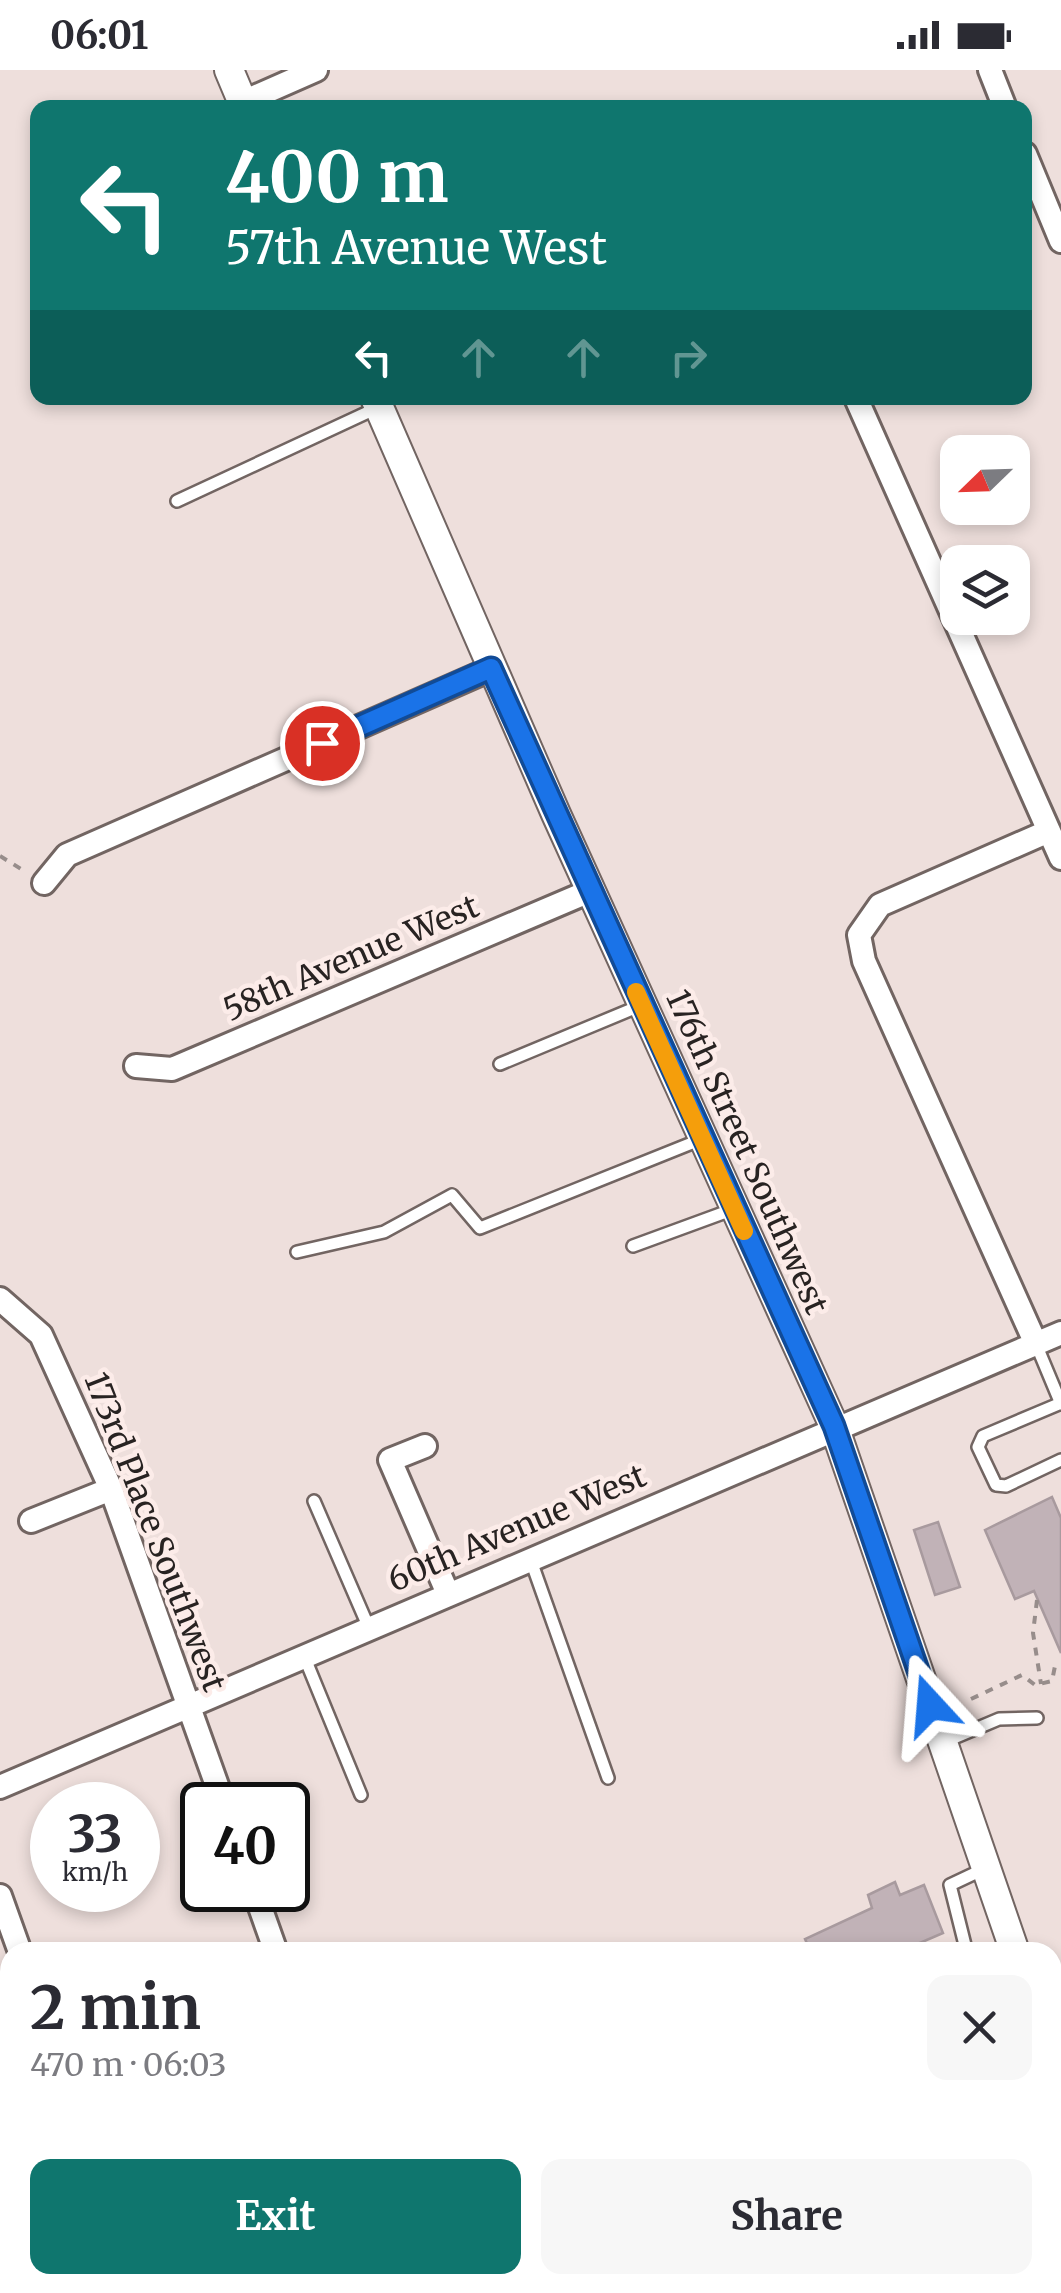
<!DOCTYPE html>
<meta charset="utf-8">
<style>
body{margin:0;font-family:Merriweather,serif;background:#f7f7f7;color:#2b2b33;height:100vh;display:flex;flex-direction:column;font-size:38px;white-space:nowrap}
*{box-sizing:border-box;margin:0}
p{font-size:32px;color:#7c7c81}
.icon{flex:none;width:55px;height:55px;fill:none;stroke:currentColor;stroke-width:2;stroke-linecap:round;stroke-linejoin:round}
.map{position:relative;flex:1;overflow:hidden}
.panel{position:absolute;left:0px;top:1872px;width:1062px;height:352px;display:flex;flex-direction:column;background:#fff;border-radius:30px 30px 0 0;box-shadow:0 5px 15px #0003}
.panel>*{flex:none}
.top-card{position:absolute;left:30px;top:30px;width:1002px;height:305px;border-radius:20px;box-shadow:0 5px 15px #0003;background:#0f766e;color:#fff;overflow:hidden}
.needle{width:65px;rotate:247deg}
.controls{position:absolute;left:940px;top:365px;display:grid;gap:20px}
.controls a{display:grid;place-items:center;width:90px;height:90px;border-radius:20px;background:#fff;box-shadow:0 5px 15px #0003;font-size:50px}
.speed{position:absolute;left:30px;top:1712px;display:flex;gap:20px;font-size:50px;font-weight:700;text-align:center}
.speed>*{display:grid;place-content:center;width:130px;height:130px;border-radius:50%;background:#fff;box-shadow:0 5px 15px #0003;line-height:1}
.speed small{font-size:25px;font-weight:400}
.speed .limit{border:5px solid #111;border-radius:15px;background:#fff;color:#111}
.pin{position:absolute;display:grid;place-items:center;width:85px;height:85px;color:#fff;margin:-42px;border:5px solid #fff;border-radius:50%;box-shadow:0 2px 10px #0007}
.me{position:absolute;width:110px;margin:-55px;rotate:341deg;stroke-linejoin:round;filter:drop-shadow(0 0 8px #0008)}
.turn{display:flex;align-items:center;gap:35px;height:210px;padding:0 30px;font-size:45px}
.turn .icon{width:130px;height:130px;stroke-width:2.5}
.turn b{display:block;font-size:70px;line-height:85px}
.lanes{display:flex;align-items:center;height:95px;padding:0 30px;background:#0003;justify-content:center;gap:50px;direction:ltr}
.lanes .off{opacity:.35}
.round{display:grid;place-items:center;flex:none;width:105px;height:105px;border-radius:20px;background:#f7f7f7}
.overview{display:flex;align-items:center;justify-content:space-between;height:170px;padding:0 30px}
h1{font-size:60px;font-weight:700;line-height:75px}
.cta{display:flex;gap:20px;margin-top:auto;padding:20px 30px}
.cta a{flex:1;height:115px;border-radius:20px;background:#0f766e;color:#fff;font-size:40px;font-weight:700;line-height:115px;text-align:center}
.cta a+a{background:#f7f7f7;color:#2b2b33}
.status{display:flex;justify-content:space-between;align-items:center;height:70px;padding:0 50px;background:#fff;direction:ltr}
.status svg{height:28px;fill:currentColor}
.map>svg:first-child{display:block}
.green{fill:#d6c38a}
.building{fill:#c1b2b7;stroke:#a89a9e;stroke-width:2.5}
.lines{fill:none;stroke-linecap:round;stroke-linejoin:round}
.service-casing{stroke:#726562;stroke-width:16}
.minor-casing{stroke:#726562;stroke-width:28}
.tertiary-casing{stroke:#726562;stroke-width:32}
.path{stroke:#978d8b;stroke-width:4;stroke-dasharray:8 8;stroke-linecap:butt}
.service{stroke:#fff;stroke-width:11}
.minor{stroke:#fff;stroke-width:22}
.tertiary{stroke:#fff;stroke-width:28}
.route-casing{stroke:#114b97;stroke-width:25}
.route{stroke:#1a73e8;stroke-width:18}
.slow{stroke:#f59e0b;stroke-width:18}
.labels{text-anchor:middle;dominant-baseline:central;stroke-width:9;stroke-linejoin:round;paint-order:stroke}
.street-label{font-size:32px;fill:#282322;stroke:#fcece9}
</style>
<div class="status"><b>06:01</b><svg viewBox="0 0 49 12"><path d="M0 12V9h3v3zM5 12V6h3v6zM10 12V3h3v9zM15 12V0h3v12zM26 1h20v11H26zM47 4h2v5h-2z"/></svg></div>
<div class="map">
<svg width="1061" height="2223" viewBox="0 0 1061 2223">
<rect width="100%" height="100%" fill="#eedfdc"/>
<path class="green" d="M 0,2094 L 10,2119 L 10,2215 L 49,2215 L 52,2223 L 0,2223 Z"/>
<path class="building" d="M 1052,1427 L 1061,1448 L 1061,1583 L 1034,1521 L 1015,1529 L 985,1460 Z
M 938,1452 L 960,1517 L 935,1525 L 914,1460 Z
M 895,1812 L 900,1825 L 924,1815 L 943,1863 L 899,1882 L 811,1882 L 805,1869 L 872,1838 L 868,1825 Z"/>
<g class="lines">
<defs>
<path id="service" d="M 177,431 L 379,337
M 500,994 L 642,935
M 633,1176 L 734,1139
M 297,1182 L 384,1162 L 452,1125 L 480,1158 L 702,1069
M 1036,1274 L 1061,1334
M 1061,1333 L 983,1366 L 978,1377 L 996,1415 L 1006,1416 L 1061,1390
M 314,1431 L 369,1558
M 530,1488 L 608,1708
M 304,1586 L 361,1725
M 942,1673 L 999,1649 L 1037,1648
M 956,1882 L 965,1875 L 950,1815 L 986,1798"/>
<path id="minor" d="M 990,0 L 1005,38
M 243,32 L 316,0
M 1025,84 L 1061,171
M 856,328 L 1061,788
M 44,813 L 67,785 L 491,599
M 136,996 L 172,999 L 590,821
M 0,1229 L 41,1265 L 111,1419 L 224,1735
M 1036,1274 L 864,891 L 859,865 L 880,835 L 1049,761
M 425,1376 L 390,1390 L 448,1524
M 31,1451 L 111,1419
M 0,1717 L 1061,1263
M 254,1820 L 276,1882
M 0,1826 L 20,1882
M 604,2215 L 613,2223
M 509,2223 L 514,2215"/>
<path id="tertiary" d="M 229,0 L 245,38
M 375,328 L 556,744 L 834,1356 L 1015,1882
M 1052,2001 L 1061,2027"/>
</defs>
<use href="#service" class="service-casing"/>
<use href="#minor" class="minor-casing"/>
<use href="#tertiary" class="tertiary-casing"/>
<path class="path" d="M 0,786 L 26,802
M 1037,1530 L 1033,1563 L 1041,1614
M 971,1629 L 1022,1605 L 1035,1615 L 1052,1611 L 1055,1596 L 1061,1595"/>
<use href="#service" class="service"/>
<use href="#minor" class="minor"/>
<use href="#tertiary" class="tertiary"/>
</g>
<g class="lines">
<defs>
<path id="route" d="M 322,673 L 491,598 L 834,1356 L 930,1635"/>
</defs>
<use href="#route" class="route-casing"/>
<use href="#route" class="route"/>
<path class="slow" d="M 636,922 L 744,1161"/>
</g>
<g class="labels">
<g class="street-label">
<text transform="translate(351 888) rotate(-23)">58th Avenue West</text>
<text transform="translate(747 1082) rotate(66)">176th Street Southwest</text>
<text transform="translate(517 1458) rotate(-23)">60th Avenue West</text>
<text transform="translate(155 1462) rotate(69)">173rd Place Southwest</text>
</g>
</g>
</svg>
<div class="controls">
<a><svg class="needle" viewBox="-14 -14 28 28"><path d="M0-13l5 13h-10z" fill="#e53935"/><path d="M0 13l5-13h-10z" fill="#7c7c81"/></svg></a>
<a><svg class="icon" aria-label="layers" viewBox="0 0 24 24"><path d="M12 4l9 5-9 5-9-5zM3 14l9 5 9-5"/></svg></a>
</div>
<div class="speed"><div>33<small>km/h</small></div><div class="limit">40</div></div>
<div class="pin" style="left:322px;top:673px;background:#d93025"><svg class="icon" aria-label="arrive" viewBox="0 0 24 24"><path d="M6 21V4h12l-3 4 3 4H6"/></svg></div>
<svg class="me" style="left:930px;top:1635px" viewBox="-20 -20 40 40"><path d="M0-17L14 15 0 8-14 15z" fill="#1a73e8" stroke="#fff" stroke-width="4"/></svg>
<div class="top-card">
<div class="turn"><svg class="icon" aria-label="left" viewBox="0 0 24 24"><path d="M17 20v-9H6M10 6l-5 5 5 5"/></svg><div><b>400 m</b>57th Avenue West</div></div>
<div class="lanes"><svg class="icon" aria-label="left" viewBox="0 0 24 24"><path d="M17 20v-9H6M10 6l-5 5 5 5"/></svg><svg class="icon off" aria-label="ahead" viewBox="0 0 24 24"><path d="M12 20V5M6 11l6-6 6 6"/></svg><svg class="icon off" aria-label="ahead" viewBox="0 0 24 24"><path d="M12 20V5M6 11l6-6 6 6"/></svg><svg class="icon off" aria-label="right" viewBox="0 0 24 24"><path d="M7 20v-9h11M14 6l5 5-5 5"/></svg></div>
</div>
<section class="panel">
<div class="overview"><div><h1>2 min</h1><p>470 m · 06:03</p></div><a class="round"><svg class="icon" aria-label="close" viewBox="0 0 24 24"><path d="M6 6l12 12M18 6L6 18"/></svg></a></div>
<div class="cta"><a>Exit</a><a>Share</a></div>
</section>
</div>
